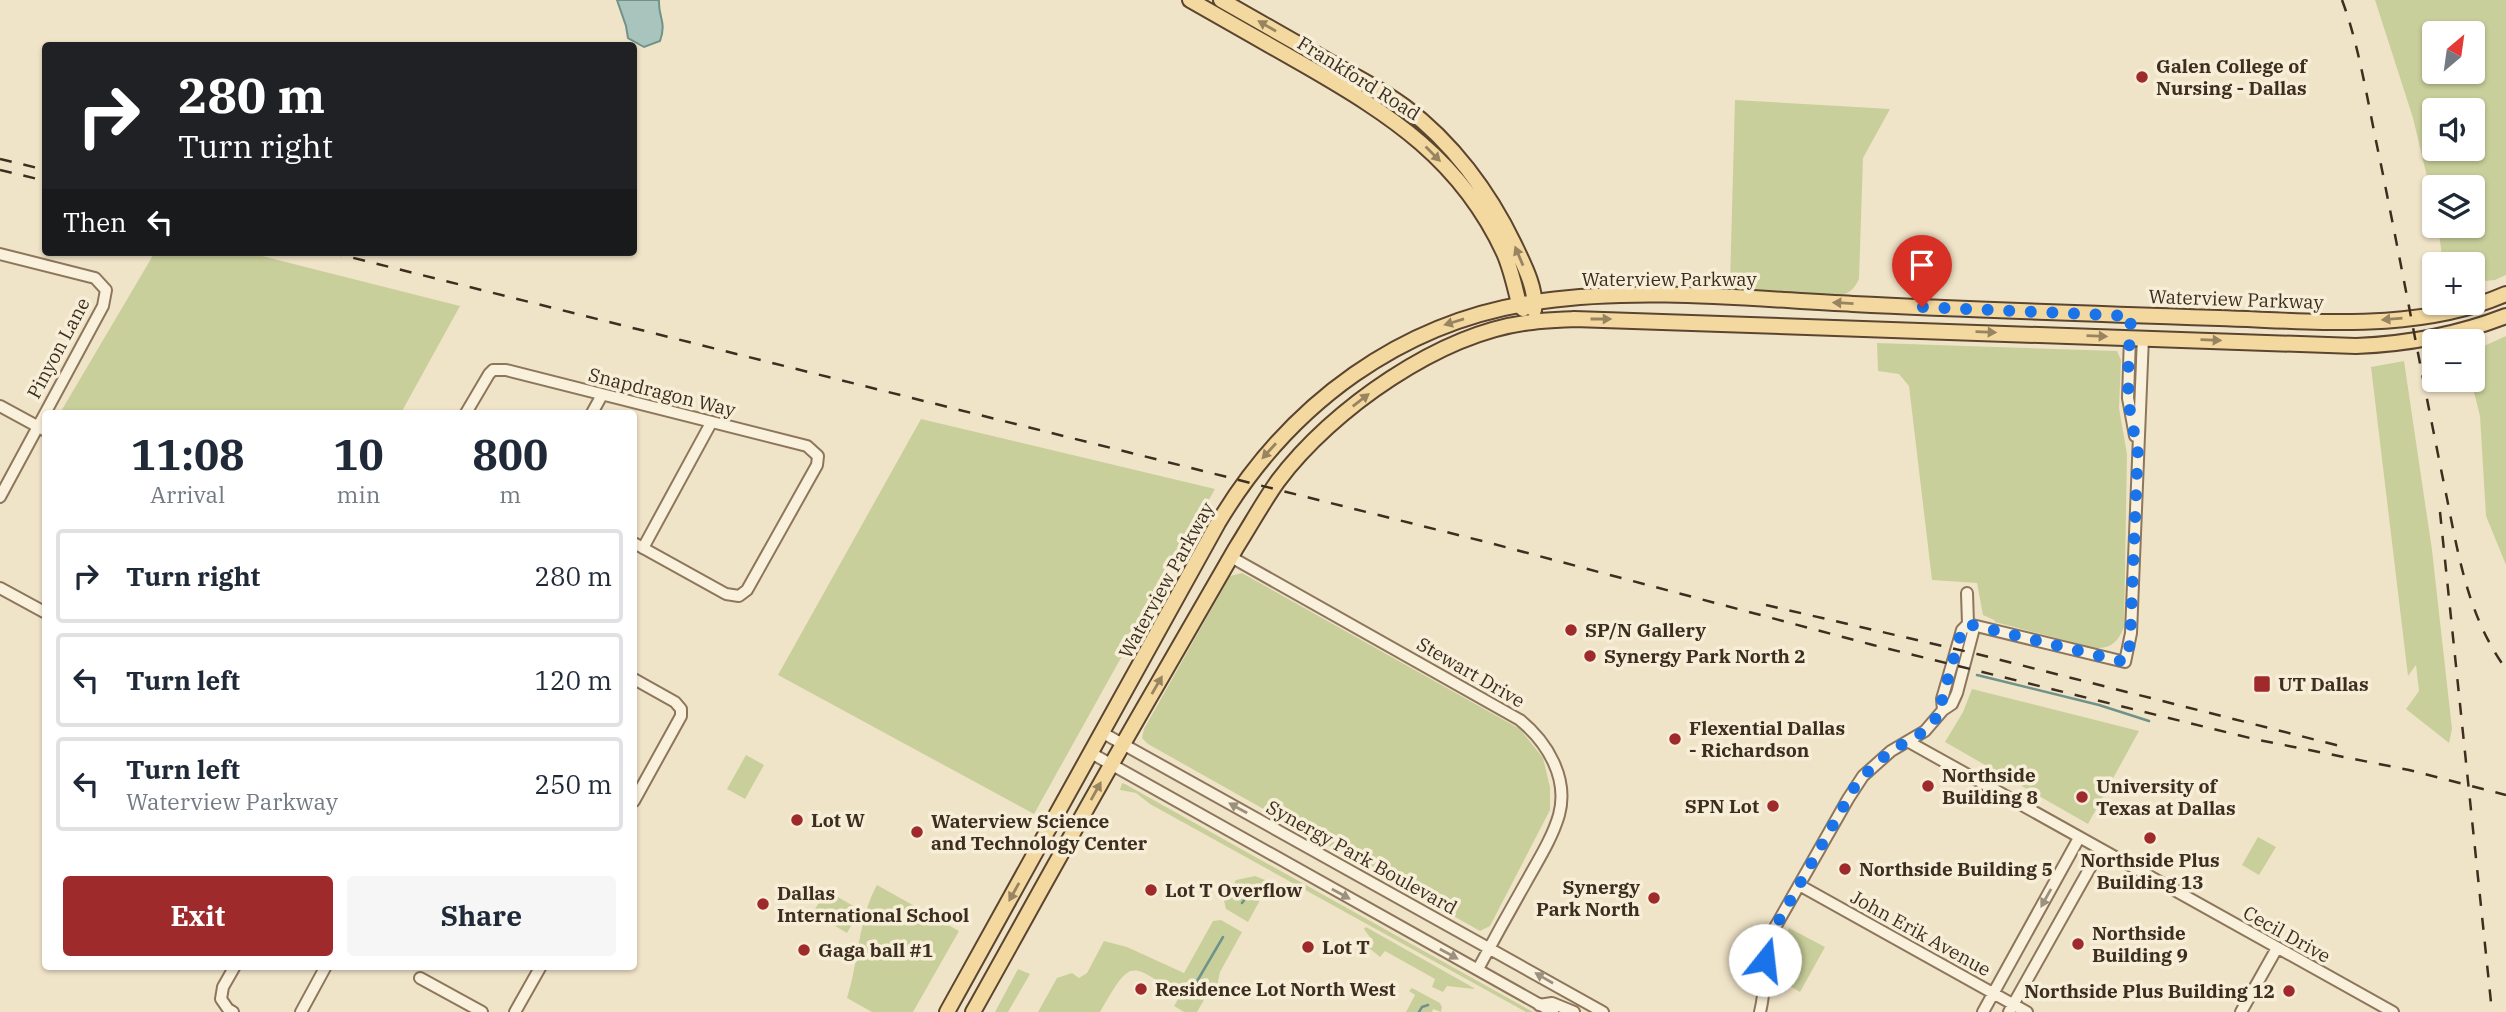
<!DOCTYPE html>
<meta charset="utf-8">
<style>
body{margin:0;font-family:"IBM Plex Serif",serif;background:#f6f6f7;color:#1f2937;height:100vh;display:flex;flex-direction:column;font-size:26px;white-space:nowrap}
*{box-sizing:border-box;margin:0}
p{font-size:23px;color:#747a83}
.icon{flex:none;width:38px;height:38px;fill:none;stroke:currentColor;stroke-width:2;stroke-linecap:round;stroke-linejoin:round}
.map{position:relative;flex:1;overflow:hidden}
.details{position:absolute;left:42px;top:410px;width:595px;height:560px;display:flex;flex-direction:column;background:#fff;border-radius:7px;box-shadow:0 2px 5px #0004}
.details>*{flex:none}
.banner{position:absolute;left:42px;top:42px;width:595px;height:214px;border-radius:7px;box-shadow:0 2px 5px #0004;background:#202124;color:#fff;overflow:hidden}
.needle{width:46px;rotate:29deg}
.tools{position:absolute;left:2422px;top:21px;display:grid;gap:14px}
.tools a{display:grid;place-items:center;width:63px;height:63px;border-radius:7px;background:#fff;box-shadow:0 2px 5px #0004;font-size:35px}
.pin{position:absolute;display:grid;place-items:center;width:60px;height:60px;color:#fff;margin:-72px -30px;border-radius:50% 50% 50% 0;rotate:-45deg;box-shadow:0 0 7px #0007}
.pin .icon{rotate:45deg}
.me{position:absolute;width:77px;margin:-38px;rotate:16deg;stroke-linejoin:round;filter:drop-shadow(0 0 5px #0008)}
.turn{display:flex;align-items:center;gap:24px;height:147px;padding:0 21px;font-size:32px}
.turn .icon{width:91px;height:91px;stroke-width:2.5}
.turn b{display:block;font-size:49px;line-height:60px}
.then{display:flex;align-items:center;height:66px;padding:0 21px;background:#0003;gap:14px;font-size:26px}
.eta{display:flex;justify-content:space-evenly;align-items:center;height:119px;text-align:center}
.eta b{font-size:42px;font-weight:800;line-height:49px}
.button{display:flex;gap:14px;margin-top:auto;padding:14px 21px}
.button a{flex:1;height:80px;border-radius:7px;background:#9e2a2b;color:#fff;font-size:28px;font-weight:800;line-height:80px;text-align:center}
.button a+a{background:#f6f6f7;color:#1f2937}
ul{padding:0;list-style:none}
li{display:flex;align-items:center;gap:21px;height:94px;margin:0 14px 10px;padding:0 7px;border:4px solid #e0e1e3;border-radius:7px}
li div{flex:1}
li b{display:block;font-size:26px}
li em{font-style:normal}
.map>svg:first-child{display:block}
.green{fill:#c9cf9b;fill-rule:evenodd}
.water{fill:#a9c4bc;stroke:#6f938a;stroke-width:2}
.lines{fill:none;stroke-linecap:round;stroke-linejoin:round}
.stream{stroke:#6f938a;stroke-width:2.5}
.minor-casing{stroke:#8d765c;stroke-width:14}
.major-casing{stroke:#5b4430;stroke-width:18}
.minor{stroke:#faf1dc;stroke-width:10}
.major{stroke:#f3d9a0;stroke-width:14}
.rail{stroke:#3d2e20;stroke-width:2.5;stroke-dasharray:12 12;stroke-linecap:butt}
.oneway{fill:#988460}
.oneway2{fill:#9c907e}
.route{stroke:#1a73e8;stroke-width:12;stroke-dasharray:0 21.6}
.poi-dot{fill:#9e2a2b;stroke:#f7eed8;stroke-width:2.5}
.labels{text-anchor:middle;dominant-baseline:central;stroke-width:7;stroke-linejoin:round;paint-order:stroke}
.poi-label{font-size:19px;font-weight:bold;fill:#3d2e20;stroke:#f7eed8;text-anchor:start}
.street-label{font-size:19px;fill:#3d2e20;stroke:#f7eed8}
</style>
<div class="map">
<svg width="2506" height="1012" viewBox="0 0 2506 1012">
<rect width="100%" height="100%" fill="#f0e4c8"/>
<path class="green" d="M 2375,0 L 2506,0 L 2506,275 L 2495,280 L 2473,282 L 2473,264 L 2443,264 L 2438,226 L 2473,226 L 2473,187 L 2434,187 L 2434,206 L 2413,118 ZM 2434,33 L 2473,33 L 2473,72 L 2434,72 ZM 2434,110 L 2473,110 L 2473,149 L 2434,149 Z
M 1735,100 L 1890,109 L 1863,158 L 1859,279 C 1855,288 1850,293 1841,295 L 1740,291 L 1734,289 L 1730,284 Z
M 155,252 L 246,252 L 460,306 L 401,413 L 60,413 Z
M 2506,336 L 2506,565 L 2486,516 L 2480,416 L 2471,380 L 2473,351 Z
M 1877,343 L 2117,351 L 2121,360 L 2119,408 L 2127,454 L 2124,627 C 2119,641 2111,649 2095,648 L 1995,622 L 1994,620 L 1983,615 L 1977,583 L 1932,580 L 1909,386 L 1899,374 L 1878,371 Z
M 2404,361 L 2432,550 L 2452,729 L 2449,743 L 2406,709 L 2419,691 L 2416,665 L 2408,676 L 2371,367 Z
M 921,419 L 1215,489 L 1034,814 L 778,675 Z
M 1242,573 L 1520,729 L 1543,758 L 1550,787 L 1550,810 L 1490,926 L 1480,931 L 1148,744 L 1142,738 L 1144,729 L 1230,576 Z
M 1972,689 L 2139,731 L 2088,824 L 1945,742 L 1963,712 Z
M 746,755 L 764,765 L 745,799 L 727,789 Z
M 1122,783 L 1125,784 L 1533,1012 L 1526,1012 L 1150,804 L 1136,793 L 1120,790 Z
M 2258,837 L 2276,847 L 2259,875 L 2242,865 Z
M 1255,876 L 1270,882 L 1248,922 L 1226,909 L 1224,901 L 1236,880 Z
M 877,885 L 959,931 L 913,1012 L 872,1012 L 847,998 C 859,961 858,919 877,885 Z
M 826,890 L 860,910 L 847,933 L 813,913 Z
M 1221,920 L 1242,932 L 1220,972 L 1217,986 L 1220,988 L 1217,993 L 1208,993 L 1197,1012 L 1184,1012 L 1174,1006 L 1180,996 C 1129,962 1132,957 1100,1012 L 1038,1012 L 1057,978 L 1072,973 L 1079,978 L 1087,973 L 1104,941 L 1127,947 L 1184,973 L 1213,921 Z
M 1366,927 L 1474,988 L 1474,989 L 1447,986 L 1443,992 L 1432,987 L 1435,979 L 1385,951 L 1380,957 L 1369,948 L 1374,943 L 1364,929 Z
M 1789,928 L 1825,947 L 1800,992 L 1778,979 L 1779,955 L 1788,959 L 1786,963 L 1792,966 L 1799,956 L 1792,952 L 1790,955 L 1780,950 Z
M 1018,969 L 1030,974 L 1008,1012 L 995,1012 Z
M 1412,988 L 1440,1003 L 1442,1007 L 1441,1012 L 1433,1009 L 1432,1012 L 1406,1012 L 1415,995 L 1409,991 Z"/>
<path class="water" d="M 617,0 L 659,0 C 658,18 667,21 660,41 L 644,47 L 628,38 L 626,26 Z"/>
<g class="lines">
<path class="stream" d="M 1977,675 L 2099,705 L 2149,721
M 1242,903 L 1250,892 L 1257,889
M 1180,996 L 1196,983 L 1223,937
M 1419,1012 L 1422,1007 L 1428,1005"/>
<defs>
<path id="minor" d="M 0,254 L 95,278 L 106,290 L 103,306 L 0,497
M 2130,337 L 2128,398 L 2135,436
M 0,406 L 46,431
M 466,413 L 489,374 L 493,370 L 506,370 L 807,446 L 818,456 L 817,465 L 747,590 L 739,596 L 726,594 L 634,543
M 592,413 L 602,395
M 643,548 L 711,423
M 1231,557 L 1520,720 C 1547,742 1569,778 1559,815 C 1552,839 1537,862 1525,884 C 1509,912 1493,941 1478,969
M 0,588 L 46,613
M 1968,624 L 2125,662 L 2131,633 L 2143,337
M 634,679 L 675,702 L 681,709 L 681,716 L 634,801
M 1943,710 L 1942,699 L 1962,630 L 1968,624
M 1103,733 L 1603,1012
M 1909,742 L 2393,1012
M 1091,753 L 1553,1012
M 1799,885 L 2027,1012
M 420,978 L 482,1012
M 1539,1005 L 1552,1003 L 1574,1012
M 233,1012 L 228,1009 L 221,999 L 223,987 L 235,966
M 301,1012 L 326,966
M 515,1012 L 541,966
M 1760,1012 C 1767,985 1763,957 1773,931 L 1848,799 L 1863,776 L 1891,751 L 1925,731 L 1943,710 L 1952,704 L 1957,693 L 1973,632 L 1968,624 L 1967,593
M 1983,1012 L 2079,838
M 2009,1012 L 2100,850
M 2241,1012 L 2277,948"/>
<path id="major" d="M 1190,0 C 1229,22 1267,44 1306,66 C 1391,115 1461,160 1504,253 C 1511,269 1515,287 1519,304 L 1523,309
M 1221,0 C 1259,22 1298,44 1337,66 C 1360,79 1384,91 1405,107 C 1452,142 1489,192 1514,244 C 1523,263 1537,289 1534,310
M 947,1012 L 1218,523 C 1289,404 1403,319 1543,301 C 1643,287 1752,299 1853,304 C 1975,310 2097,314 2219,318 C 2313,321 2417,333 2506,294
M 973,1012 C 1034,903 1094,793 1157,685 C 1183,640 1209,594 1236,548 C 1250,526 1263,502 1278,481 C 1332,409 1441,332 1532,322 C 1546,320 1560,320 1574,319 L 2356,346 C 2408,344 2457,335 2506,316"/>
</defs>
<use href="#minor" class="minor-casing"/>
<use href="#major" class="major-casing"/>
<use href="#minor" class="minor"/>
<use href="#major" class="major"/>
<path class="rail" d="M 2342,0 C 2360,48 2368,105 2379,155 C 2401,263 2421,371 2443,479 C 2457,545 2465,613 2506,669
M 0,159 L 46,170
M 0,170 L 46,181
M 330,252 L 1490,543 L 1873,645 L 2254,739 L 2409,770 L 2506,795
M 2440,512 L 2492,1012
M 1766,605 L 1977,654 L 2340,746"/>
</g>
<defs><path id="oneway-solid" d="M-6-.8H1V-3.2L6.5 0L1 3.2V.8H-6Z" transform="scale(1.75)"/></defs>
<g class="oneway">
<use href="#oneway-solid" transform="translate(1267 26) rotate(-150)"/>
<use href="#oneway-solid" transform="translate(1433 154) rotate(45)"/>
<use href="#oneway-solid" transform="translate(1519 256) rotate(-113)"/>
<use href="#oneway-solid" transform="translate(1843 303) rotate(-177)"/>
<use href="#oneway-solid" transform="translate(1601 319)"/>
<use href="#oneway-solid" transform="translate(2392 319) rotate(175)"/>
<use href="#oneway-solid" transform="translate(1454 322) rotate(163)"/>
<use href="#oneway-solid" transform="translate(1986 332) rotate(2)"/>
<use href="#oneway-solid" transform="translate(2097 336) rotate(2)"/>
<use href="#oneway-solid" transform="translate(2211 340) rotate(2)"/>
<use href="#oneway-solid" transform="translate(1361 400) rotate(-38)"/>
<use href="#oneway-solid" transform="translate(1269 451) rotate(132)"/>
<use href="#oneway-solid" transform="translate(1157 685) rotate(-60)"/>
<use href="#oneway-solid" transform="translate(1096 791) rotate(-61)"/>
<use href="#oneway-solid" transform="translate(1014 892) rotate(119)"/>
</g>
<g class="oneway2">
<use href="#oneway-solid" transform="translate(1238 808) rotate(-151)"/>
<use href="#oneway-solid" transform="translate(1341 894) rotate(29)"/>
<use href="#oneway-solid" transform="translate(2046 898) rotate(119)"/>
<use href="#oneway-solid" transform="translate(1449 954) rotate(29)"/>
<use href="#oneway-solid" transform="translate(1544 978) rotate(-150)"/>
</g>
<g class="lines">
<path class="route" d="M 1765,960 L 1773,931 L 1854,788 L 1872,767 L 1891,751 L 1925,731 L 1943,710 L 1942,699 L 1962,630 L 1968,624 L 2125,662 L 2130,644 L 2138,445 C 2123,404 2129,359 2131,316 L 1922,307"/>
</g>
<g class="poi-dot">
<circle cx="2142" cy="77" r="7"/>
<circle cx="1571" cy="630" r="7"/>
<circle cx="1590" cy="656" r="7"/>
<rect x="2253" y="675" width="18" height="18" rx="3.5"/>
<circle cx="1675" cy="739" r="7"/>
<circle cx="1928" cy="786" r="7"/>
<circle cx="2082" cy="797" r="7"/>
<circle cx="1773" cy="806" r="7"/>
<circle cx="797" cy="820" r="7"/>
<circle cx="917" cy="832" r="7"/>
<circle cx="2150" cy="838" r="7"/>
<circle cx="1845" cy="869" r="7"/>
<circle cx="1151" cy="890" r="7"/>
<circle cx="1654" cy="898" r="7"/>
<circle cx="763" cy="904" r="7"/>
<circle cx="2078" cy="944" r="7"/>
<circle cx="1308" cy="947" r="7"/>
<circle cx="804" cy="950" r="7"/>
<circle cx="1141" cy="989" r="7"/>
<circle cx="2289" cy="991" r="7"/>
</g>
<g class="labels">
<g class="poi-label">
<text x="2156" y="66">Galen College of<tspan x="2156" dy="22">Nursing - Dallas</tspan></text>
<text x="1585" y="630">SP/N Gallery</text>
<text x="1604" y="656">Synergy Park North 2</text>
<text x="2278" y="684">UT Dallas</text>
<text x="1689" y="728">Flexential Dallas<tspan x="1689" dy="22">- Richardson</tspan></text>
<text x="1942" y="775">Northside<tspan x="1942" dy="22">Building 8</tspan></text>
<text x="2096" y="786">University of<tspan x="2096" dy="22">Texas at Dallas</tspan></text>
<text x="1759" y="806" text-anchor="end">SPN Lot</text>
<text x="811" y="820">Lot W</text>
<text x="931" y="821">Waterview Science<tspan x="931" dy="22">and Technology Center</tspan></text>
<text x="2150" y="860" text-anchor="middle">Northside Plus<tspan x="2150" dy="22">Building 13</tspan></text>
<text x="1859" y="869">Northside Building 5</text>
<text x="1640" y="887" text-anchor="end">Synergy<tspan x="1640" dy="22">Park North</tspan></text>
<text x="1165" y="890">Lot T Overflow</text>
<text x="777" y="893">Dallas<tspan x="777" dy="22">International School</tspan></text>
<text x="2092" y="933">Northside<tspan x="2092" dy="22">Building 9</tspan></text>
<text x="1322" y="947">Lot T</text>
<text x="818" y="950">Gaga ball #1</text>
<text x="1155" y="989">Residence Lot North West</text>
<text x="2275" y="991" text-anchor="end">Northside Plus Building 12</text>
</g>
<g class="street-label">
<text transform="translate(1359 78) rotate(32)">Frankford Road</text>
<text x="1669" y="279">Waterview Parkway</text>
<text transform="translate(2236 299) rotate(2)">Waterview Parkway</text>
<text transform="translate(58 348) rotate(-62)">Pinyon Lane</text>
<text transform="translate(662 392) rotate(14)">Snapdragon Way</text>
<text transform="translate(1166 580) rotate(-61)">Waterview Parkway</text>
<text transform="translate(1471 672) rotate(30)">Stewart Drive</text>
<text transform="translate(1362 857) rotate(29)">Synergy Park Boulevard</text>
<text transform="translate(1921 933) rotate(29)">John Erik Avenue</text>
<text transform="translate(2287 934) rotate(29)">Cecil Drive</text>
</g>
</g>
</svg>
<div class="tools">
<a><svg class="needle" viewBox="-14 -14 28 28"><path d="M0-13l5 13h-10z" fill="#e53935"/><path d="M0 13l5-13h-10z" fill="#747a83"/></svg></a>
<a><svg class="icon" aria-label="sound" viewBox="0 0 24 24"><path d="M4 9h4l5-4v14l-5-4H4zM17 9q2 3 0 6"/></svg></a>
<a><svg class="icon" aria-label="layers" viewBox="0 0 24 24"><path d="M12 4l9 5-9 5-9-5zM3 14l9 5 9-5"/></svg></a>
<a>+</a>
<a>−</a>
</div>
<div class="pin" style="left:1922px;top:307px;background:#d93025"><svg class="icon" aria-label="arrive" viewBox="0 0 24 24"><path d="M6 21V4h12l-3 4 3 4H6"/></svg></div>
<svg class="me" style="left:1765px;top:960px" viewBox="-20 -20 40 40"><circle r="19" fill="#fff"/><path d="M0-13L10 11 0 6-10 11z" fill="#1a73e8"/></svg>
<div class="banner">
<div class="turn"><svg class="icon" aria-label="right" viewBox="0 0 24 24"><path d="M7 20v-9h11M14 6l5 5-5 5"/></svg><div><b>280 m</b>Turn right</div></div>
<div class="then">Then<svg class="icon" aria-label="left" viewBox="0 0 24 24"><path d="M17 20v-9H6M10 6l-5 5 5 5"/></svg></div>
</div>
<section class="details">
<div class="eta">
<div><b>11:08</b><p>Arrival</p></div>
<div><b>10</b><p>min</p></div>
<div><b>800</b><p>m</p></div>
</div>
<ul>
<li><svg class="icon" aria-label="right" viewBox="0 0 24 24"><path d="M7 20v-9h11M14 6l5 5-5 5"/></svg><div><b>Turn right</b></div><em>280 m</em></li>
<li><svg class="icon" aria-label="left" viewBox="0 0 24 24"><path d="M17 20v-9H6M10 6l-5 5 5 5"/></svg><div><b>Turn left</b></div><em>120 m</em></li>
<li><svg class="icon" aria-label="left" viewBox="0 0 24 24"><path d="M17 20v-9H6M10 6l-5 5 5 5"/></svg><div><b>Turn left</b><p>Waterview Parkway</p></div><em>250 m</em></li>
</ul>
<div class="button"><a>Exit</a><a>Share</a></div>
</section>
</div>
